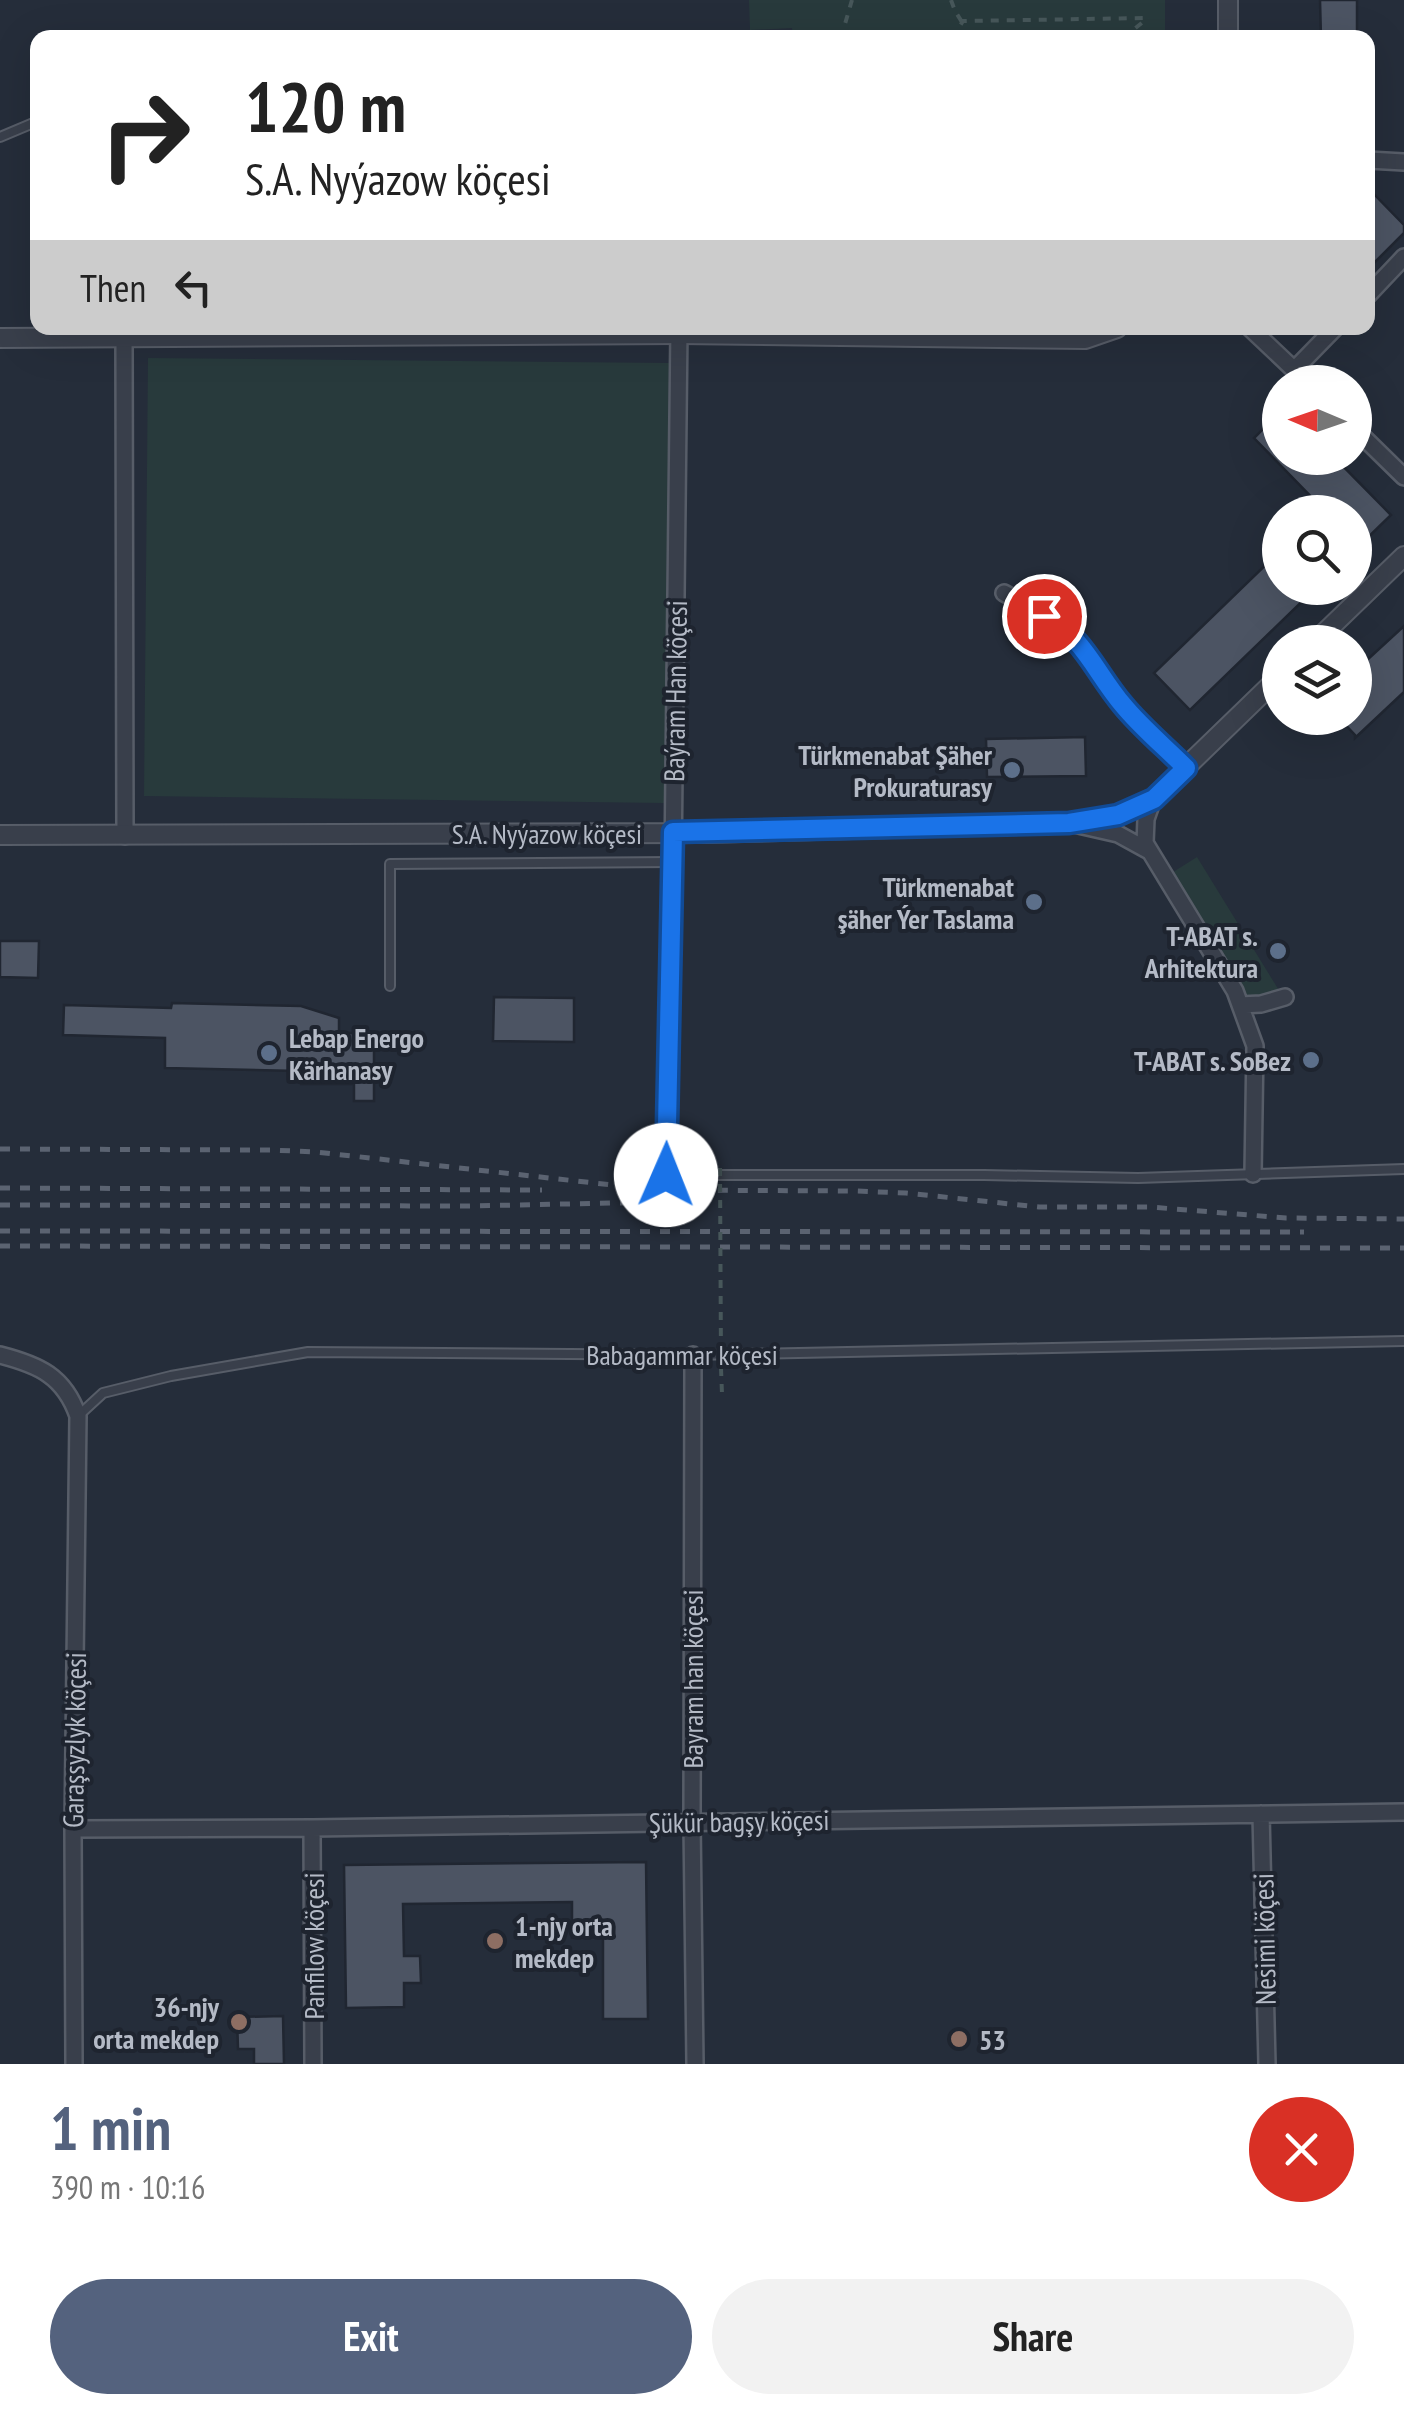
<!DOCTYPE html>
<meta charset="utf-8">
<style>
body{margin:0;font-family:"PT Sans Narrow",sans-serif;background:#f2f2f2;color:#222;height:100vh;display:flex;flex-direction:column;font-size:38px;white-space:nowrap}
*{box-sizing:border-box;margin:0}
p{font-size:32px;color:#767676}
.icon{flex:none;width:55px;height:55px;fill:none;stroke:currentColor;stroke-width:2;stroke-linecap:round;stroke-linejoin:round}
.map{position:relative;height:2064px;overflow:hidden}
.sheet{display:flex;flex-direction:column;background:#fff;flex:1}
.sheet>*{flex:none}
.guide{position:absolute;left:30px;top:30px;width:1345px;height:305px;border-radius:20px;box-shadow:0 10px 40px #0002;background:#fff;color:#222;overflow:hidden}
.needle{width:65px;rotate:272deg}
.fabs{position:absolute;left:1262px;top:365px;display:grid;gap:20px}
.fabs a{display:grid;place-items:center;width:110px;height:110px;border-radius:50%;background:#fff;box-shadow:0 10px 40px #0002;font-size:50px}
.pin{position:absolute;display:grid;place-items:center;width:85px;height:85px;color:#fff;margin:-42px;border:5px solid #fff;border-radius:50%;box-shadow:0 2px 10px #0007}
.me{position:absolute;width:110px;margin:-55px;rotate:1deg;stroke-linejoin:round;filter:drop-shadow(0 0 8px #0008)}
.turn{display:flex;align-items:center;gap:35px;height:210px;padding:0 50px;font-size:45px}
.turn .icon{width:130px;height:130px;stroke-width:2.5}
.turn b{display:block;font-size:70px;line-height:85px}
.then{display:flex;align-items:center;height:95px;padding:0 50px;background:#0003;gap:20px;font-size:38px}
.round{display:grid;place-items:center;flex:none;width:105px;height:105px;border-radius:52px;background:#f2f2f2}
.overview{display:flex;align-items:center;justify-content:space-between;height:170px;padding:0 50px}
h1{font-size:60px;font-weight:800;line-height:75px;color:#54627e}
.primary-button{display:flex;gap:20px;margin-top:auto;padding:20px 50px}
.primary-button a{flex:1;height:115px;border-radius:60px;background:#54627e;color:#fff;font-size:40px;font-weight:800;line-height:115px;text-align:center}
.primary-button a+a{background:#f2f2f2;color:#222}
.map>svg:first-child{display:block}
.green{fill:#283a3c}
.building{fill:#4c5463;stroke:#202631;stroke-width:2.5}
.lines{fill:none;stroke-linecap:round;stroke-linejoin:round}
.service-casing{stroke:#575d68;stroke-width:12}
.minor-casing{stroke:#575d68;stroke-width:20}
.tertiary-casing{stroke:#575d68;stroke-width:22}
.path{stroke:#47575a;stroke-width:4;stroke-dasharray:8 8;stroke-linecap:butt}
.service{stroke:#393f4b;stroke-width:8}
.minor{stroke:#393f4b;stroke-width:15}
.tertiary{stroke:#393f4b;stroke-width:18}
.rail{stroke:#5b6371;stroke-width:5;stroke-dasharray:10 10;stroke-linecap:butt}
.path-bridge{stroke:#47575a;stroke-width:4;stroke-dasharray:8 8;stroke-linecap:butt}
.route-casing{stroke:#114b97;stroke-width:25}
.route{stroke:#1a73e8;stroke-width:18}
.service-dot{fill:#5c6f8a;stroke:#1e242f;stroke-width:4}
.education-dot{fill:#8d6e63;stroke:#1e242f;stroke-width:4}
.labels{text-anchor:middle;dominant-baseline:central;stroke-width:8;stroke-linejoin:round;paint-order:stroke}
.street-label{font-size:28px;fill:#b4bac6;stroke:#1e242f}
.poi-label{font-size:28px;font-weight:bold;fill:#b4bac6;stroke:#1e242f;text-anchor:end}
</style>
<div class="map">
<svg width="1404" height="2064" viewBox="0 0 1404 2064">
<rect width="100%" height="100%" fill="#252d3a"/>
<path class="green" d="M 749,0 L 1165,0 L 1165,37 L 793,37 L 792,28 L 750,30 Z
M 148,358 L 669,363 L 664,803 L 144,796 Z
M 1197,857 L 1280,992 L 1247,998 L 1170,874 Z"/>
<path class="building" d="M 1320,0 L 1357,0 L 1357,38 L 1321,38 Z
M 1368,188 L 1404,225 L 1404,233 L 1368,269 Z
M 1280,412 L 1280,458 L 1335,458 L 1391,515 L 1355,550 L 1355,512 L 1326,512 L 1254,438 Z
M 1280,551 L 1280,588 L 1316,588 L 1190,710 L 1154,673 Z
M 1404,626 L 1404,692 L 1355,738 L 1355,735 L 1339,718 L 1355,718 L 1355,671 Z
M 1085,737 L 1086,776 L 987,777 L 986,739 Z
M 0,941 L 39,941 L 38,978 L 0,977 Z
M 494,997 L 574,998 L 574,1042 L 493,1041 Z
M 172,1003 L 301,1006 L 339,1018 L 339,1033 L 374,1033 L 374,1101 L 354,1101 L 354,1084 L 301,1084 L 298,1071 L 165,1068 L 165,1038 L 63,1035 L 64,1005 L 171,1008 Z
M 646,1862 L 648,2019 L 603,2019 L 603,1937 L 572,1938 L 572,1902 L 403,1904 L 404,1956 L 420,1956 L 421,1983 L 404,1983 L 404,2007 L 346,2008 L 344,1865 Z
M 283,2016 L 284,2064 L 254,2064 L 254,2049 L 238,2049 L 237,2017 Z"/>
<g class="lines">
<defs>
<path id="service" d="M 0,137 L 38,121
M 390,986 L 390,864 L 673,862
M 666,1175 L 984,1175 L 1138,1178 L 1404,1169
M 78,1416 L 103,1393 L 171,1376 L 308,1352 L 693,1355 L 1404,1341"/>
<path id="minor" d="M 1368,160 L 1404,162
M 1368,295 L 1404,257
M 1250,328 L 1307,382
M 124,336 L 125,836
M 1294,370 L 1335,328
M 1355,429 L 1404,477
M 1004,593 L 1063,626 L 1087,653 L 1124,707 L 1186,768
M 1153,799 L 1146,819 L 1145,843 L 1235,991 L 1255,1046 L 1253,1174
M 1074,824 L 1118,834 L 1149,851
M 1240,1005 L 1261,1004 L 1285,997
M 666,1175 L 673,862 L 679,328
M 0,1355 C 39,1365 64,1376 78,1416 L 73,1829 L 74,2064
M 693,1355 L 692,1822 L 695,2064
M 1261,1814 L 1267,2064
M 312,1828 L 313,2064
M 73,1829 L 312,1828 L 1404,1812"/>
<path id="tertiary" d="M 1228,38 L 1228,0
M 0,338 L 679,334 L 1085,339 L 1117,328
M 1315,642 L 1404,556
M 0,835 L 706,833 L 1069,823 L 1118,815 L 1153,799 L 1280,676"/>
</defs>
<use href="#service" class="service-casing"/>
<use href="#minor" class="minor-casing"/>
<use href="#tertiary" class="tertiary-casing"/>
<path class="path" d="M 951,0 L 955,11 L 962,22
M 850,38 L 845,24 L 852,0
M 952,38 L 963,21 L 1148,18
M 1123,38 L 1148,18
M 721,1368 L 722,1394"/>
<use href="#service" class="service"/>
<use href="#minor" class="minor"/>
<use href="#tertiary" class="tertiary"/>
<path class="rail" d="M 0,1149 L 270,1150 L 316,1152 L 657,1190 L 855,1191 L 906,1193 L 1039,1207 L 1150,1207 L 1286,1218 L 1404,1219
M 0,1188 L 542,1190
M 0,1205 L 468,1206 L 664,1202
M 0,1231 L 1304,1232
M 0,1246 L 1404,1248"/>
<path class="path-bridge" d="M 720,1168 L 721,1362"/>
</g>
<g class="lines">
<defs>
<path id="route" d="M 666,1175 L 673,832 L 1069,823 L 1118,815 L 1154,799 L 1186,768 C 1165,747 1141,727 1123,705 C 1095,672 1084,637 1044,616"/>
</defs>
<use href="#route" class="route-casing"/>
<use href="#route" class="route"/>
</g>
<g class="service-dot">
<circle cx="1012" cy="770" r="10"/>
<circle cx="1034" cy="902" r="10"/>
<circle cx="1278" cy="951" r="10"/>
<circle cx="269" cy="1053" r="10"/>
<circle cx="1311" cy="1060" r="10"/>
</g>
<g class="education-dot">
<circle cx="495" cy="1941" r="10"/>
<circle cx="239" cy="2022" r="10"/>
<circle cx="959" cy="2039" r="10"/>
</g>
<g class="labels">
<g class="street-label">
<text transform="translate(675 691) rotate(-89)">Baýram Han köçesi</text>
<text x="547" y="833">S.A. Nyýazow köçesi</text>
<text x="682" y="1354">Babagammar köçesi</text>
<text transform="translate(692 1679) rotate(-90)">Bayram han köçesi</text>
<text transform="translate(74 1740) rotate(-89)">Garaşsyzlyk köçesi</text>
<text transform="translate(739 1821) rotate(-1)">Şükür bagşy köçesi</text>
<text transform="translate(1264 1939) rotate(-91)">Nesimi köçesi</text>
<text transform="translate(313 1946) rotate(-90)">Panfilow köçesi</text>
</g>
<g class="poi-label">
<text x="992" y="754">Türkmenabat Şäher<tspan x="992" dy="32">Prokuraturasy</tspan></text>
<text x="1014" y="886">Türkmenabat<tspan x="1014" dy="32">şäher Ýer Taslama</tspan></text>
<text x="1258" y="935">T-ABAT s.<tspan x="1258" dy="32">Arhitektura</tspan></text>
<text x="289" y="1037" text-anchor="start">Lebap Energo<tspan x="289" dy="32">Kärhanasy</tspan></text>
<text x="1291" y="1060">T-ABAT s. SoBez</text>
<text x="515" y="1925" text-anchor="start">1-njy orta<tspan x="515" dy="32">mekdep</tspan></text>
<text x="219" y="2006">36-njy<tspan x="219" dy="32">orta mekdep</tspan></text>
<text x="979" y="2039" text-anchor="start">53</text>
</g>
</g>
</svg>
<div class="fabs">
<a><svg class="needle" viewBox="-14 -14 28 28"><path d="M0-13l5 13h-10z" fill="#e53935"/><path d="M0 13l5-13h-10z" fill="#767676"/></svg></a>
<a><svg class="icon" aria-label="search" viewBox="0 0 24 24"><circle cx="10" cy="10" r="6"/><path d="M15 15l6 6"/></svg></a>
<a><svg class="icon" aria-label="layers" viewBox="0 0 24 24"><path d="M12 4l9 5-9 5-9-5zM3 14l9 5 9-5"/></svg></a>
</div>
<div class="pin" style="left:1044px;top:616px;background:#d93025"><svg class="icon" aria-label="arrive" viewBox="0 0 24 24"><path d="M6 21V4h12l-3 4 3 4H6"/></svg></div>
<svg class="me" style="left:666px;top:1175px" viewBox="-20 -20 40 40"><circle r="19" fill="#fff"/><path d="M0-13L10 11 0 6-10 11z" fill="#1a73e8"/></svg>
<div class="guide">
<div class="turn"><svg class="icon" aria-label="right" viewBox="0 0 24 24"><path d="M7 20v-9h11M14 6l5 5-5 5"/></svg><div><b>120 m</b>S.A. Nyýazow köçesi</div></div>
<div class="then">Then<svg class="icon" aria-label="left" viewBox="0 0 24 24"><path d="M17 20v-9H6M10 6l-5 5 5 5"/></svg></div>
</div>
</div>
<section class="sheet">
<div class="overview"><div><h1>1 min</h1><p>390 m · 10:16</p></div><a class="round" style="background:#d93025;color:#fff"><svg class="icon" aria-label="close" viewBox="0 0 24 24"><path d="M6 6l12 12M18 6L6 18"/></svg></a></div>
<div class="primary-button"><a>Exit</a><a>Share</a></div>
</section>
